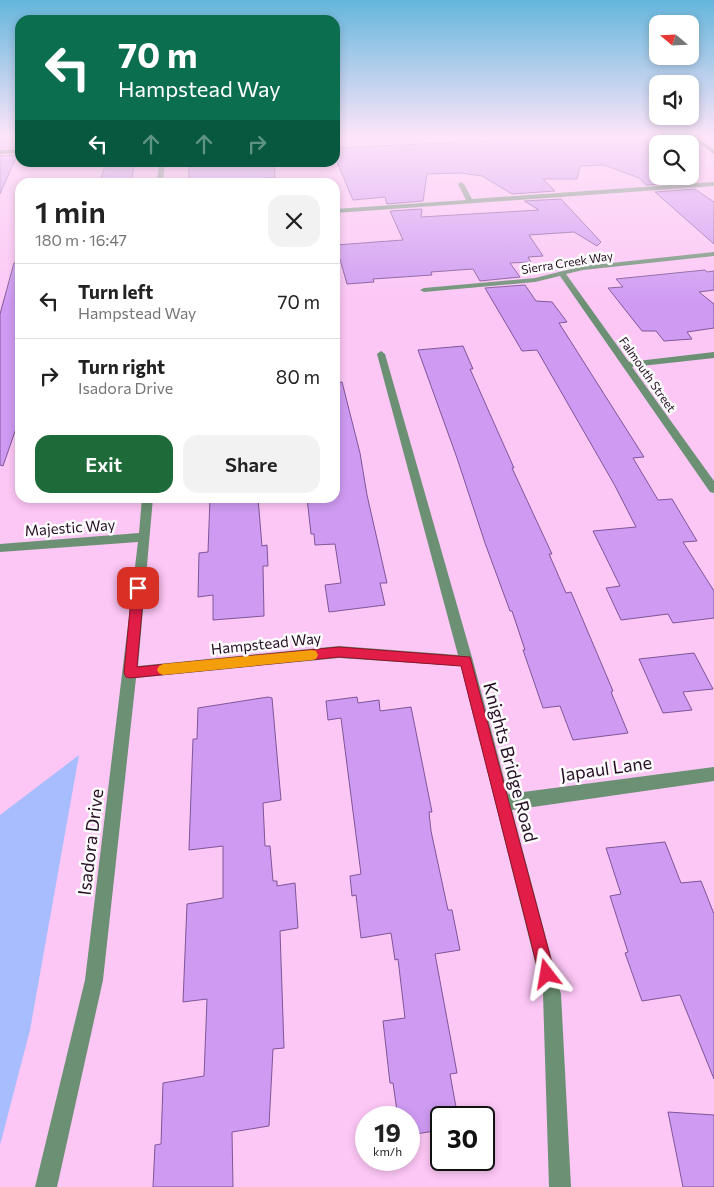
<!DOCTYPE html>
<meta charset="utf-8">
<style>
body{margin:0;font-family:Commissioner,sans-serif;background:#f2f2f2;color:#222;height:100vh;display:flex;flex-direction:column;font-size:19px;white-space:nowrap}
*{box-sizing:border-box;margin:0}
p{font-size:16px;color:#767676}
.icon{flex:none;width:28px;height:28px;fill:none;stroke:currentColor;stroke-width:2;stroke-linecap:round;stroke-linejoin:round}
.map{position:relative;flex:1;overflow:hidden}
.details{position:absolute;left:15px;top:178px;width:325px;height:325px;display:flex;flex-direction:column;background:#fff;border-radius:15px;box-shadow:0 2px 8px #0003}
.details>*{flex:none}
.hud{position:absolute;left:15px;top:15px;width:325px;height:152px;border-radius:15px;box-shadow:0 2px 8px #0003;background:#0b6e4f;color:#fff;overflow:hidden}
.needle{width:32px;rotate:289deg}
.buttons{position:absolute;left:649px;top:15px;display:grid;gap:10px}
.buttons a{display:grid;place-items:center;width:50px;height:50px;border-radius:10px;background:#fff;box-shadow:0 2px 8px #0003;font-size:25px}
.speed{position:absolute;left:355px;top:1106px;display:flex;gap:10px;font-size:25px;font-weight:700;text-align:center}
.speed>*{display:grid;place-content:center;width:65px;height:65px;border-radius:50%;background:#fff;box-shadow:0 2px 8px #0003;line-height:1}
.speed small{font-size:12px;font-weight:400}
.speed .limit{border:2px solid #111;border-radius:8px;background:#fff;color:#111}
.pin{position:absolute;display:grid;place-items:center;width:42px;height:42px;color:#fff;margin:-21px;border-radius:10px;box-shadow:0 2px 8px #0006}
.me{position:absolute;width:55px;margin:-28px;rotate:346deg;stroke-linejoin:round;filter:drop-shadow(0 0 4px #0008)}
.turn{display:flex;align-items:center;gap:18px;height:105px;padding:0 20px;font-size:22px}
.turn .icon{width:65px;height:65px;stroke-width:2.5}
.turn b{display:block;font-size:35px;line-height:42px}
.lanes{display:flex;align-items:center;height:48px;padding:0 20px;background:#0003;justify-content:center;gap:25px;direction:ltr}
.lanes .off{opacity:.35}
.round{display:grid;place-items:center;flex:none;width:52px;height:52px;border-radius:15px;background:#f2f2f2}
.head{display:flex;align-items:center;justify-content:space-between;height:85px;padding:0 20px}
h1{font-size:30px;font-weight:600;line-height:38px}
.button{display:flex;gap:10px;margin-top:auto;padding:10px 20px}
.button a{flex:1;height:58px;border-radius:15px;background:#1e6a38;color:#fff;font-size:20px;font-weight:600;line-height:58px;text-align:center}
.button a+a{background:#f2f2f2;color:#222}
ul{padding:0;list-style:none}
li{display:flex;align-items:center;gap:15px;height:75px;padding:0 20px;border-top:1px solid #e0e0e0}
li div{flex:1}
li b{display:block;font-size:19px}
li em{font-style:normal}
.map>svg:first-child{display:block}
.green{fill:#a8bdfd}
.building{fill:#ce9af2;stroke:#7e5698}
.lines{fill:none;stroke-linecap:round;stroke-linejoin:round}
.minor{fill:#6b9073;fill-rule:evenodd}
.major{fill:#124f27;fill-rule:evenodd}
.route{fill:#e11d48;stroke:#92132f}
.slow{fill:#f59e0b}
.labels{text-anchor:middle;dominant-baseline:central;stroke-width:5;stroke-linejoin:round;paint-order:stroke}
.far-street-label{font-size:12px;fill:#260e24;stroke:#fbfbfb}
.street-label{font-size:15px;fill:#260e24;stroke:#fbfbfb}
.near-street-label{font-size:18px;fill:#260e24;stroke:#fbfbfb}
</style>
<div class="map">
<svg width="714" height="1187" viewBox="0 0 714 1187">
<rect width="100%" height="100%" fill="#fcc6f5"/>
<path class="green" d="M 79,755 L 30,1030 L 0,1145 L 0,815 Z"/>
<path class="building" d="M 0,138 L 20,138 L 20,147 L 0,148 Z
M 557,138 L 665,139 L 671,144 L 658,144 L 658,176 L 679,176 L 685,182 L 646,185 L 639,178 L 604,165 L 580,166 L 577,179 L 543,179 L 555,191 L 512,194 L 482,176 L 462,173 L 427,174 L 423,201 L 387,204 L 385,197 L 353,200 L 335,157 L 335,148 Z
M 17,155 L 0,194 L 0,156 Z
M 106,162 L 135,162 L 131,181 L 100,182 Z
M 189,162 L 274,162 L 275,178 L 189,182 Z
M 695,189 L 714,202 L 714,244 L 655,192 Z
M 561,199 L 601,242 L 597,246 L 574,232 L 529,235 L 543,256 L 528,257 L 531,262 L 510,263 L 520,277 L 480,281 L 473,269 L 431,272 L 432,275 L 373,279 L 374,282 L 347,284 L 336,245 L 403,240 L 390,211 L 422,209 L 421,217 L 539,210 L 524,201 Z
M 14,263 L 20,264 L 20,417 L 3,466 L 0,465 L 0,314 Z
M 705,270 L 707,272 L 714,271 L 714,290 L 699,292 L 714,304 L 714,328 L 687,332 L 692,339 L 664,341 L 656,331 L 642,331 L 608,288 L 623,287 L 616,279 Z
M 525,285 L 536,301 L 552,302 L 567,322 L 559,323 L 644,457 L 633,458 L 658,500 L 672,499 L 697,541 L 683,542 L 714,591 L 714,618 L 673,623 L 668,614 L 621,620 L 606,588 L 620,586 L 593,531 L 636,527 L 614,484 L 537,350 L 522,351 L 485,288 Z
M 463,346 L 473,369 L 470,369 L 514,468 L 512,468 L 552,554 L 549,554 L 566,593 L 571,592 L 613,691 L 611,692 L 628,733 L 573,740 L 560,706 L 543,708 L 523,650 L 525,650 L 512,611 L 510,611 L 485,543 L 457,458 L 418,350 Z
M 342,382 L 360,453 L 367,495 L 387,583 L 380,583 L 385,605 L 329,612 L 325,585 L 341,583 L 335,544 L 315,545 L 314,534 L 311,534 L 307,498 L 335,498 L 335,383 Z
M 210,498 L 258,498 L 262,546 L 267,545 L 268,566 L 263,566 L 264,616 L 213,620 L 213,595 L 198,597 L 199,553 L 208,552 Z
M 694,653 L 713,689 L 683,692 L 692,710 L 663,713 L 639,659 Z
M 268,697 L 272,698 L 281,800 L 263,803 L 265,846 L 270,846 L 273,881 L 277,881 L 277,886 L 295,883 L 298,928 L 280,931 L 284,1048 L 273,1049 L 269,1126 L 232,1132 L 233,1187 L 153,1187 L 155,1145 L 161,1144 L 163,1083 L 204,1076 L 207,999 L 183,1002 L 187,904 L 223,898 L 223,846 L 189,850 L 193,739 L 197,739 L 198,708 Z
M 357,697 L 358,703 L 379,700 L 380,711 L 411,707 L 432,812 L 429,812 L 431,831 L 448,910 L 452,910 L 460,950 L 435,954 L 457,1073 L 450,1074 L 458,1118 L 441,1118 L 441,1130 L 409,1135 L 409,1118 L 398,1118 L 393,1083 L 390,1083 L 383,1021 L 405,1018 L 398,959 L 395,960 L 391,933 L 361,938 L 356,895 L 352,896 L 350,876 L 361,874 L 341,718 L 328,720 L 326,701 Z
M 665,842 L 681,883 L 701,881 L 714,914 L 714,1079 L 680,995 L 642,1001 L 625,953 L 628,952 L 610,896 L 621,894 L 606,848 Z
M 668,1112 L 714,1115 L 714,1187 L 683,1187 Z"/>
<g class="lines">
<path class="minor" d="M 159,162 L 165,162 L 163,182 L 157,182 Z
M 461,182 L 464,184 L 472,199 L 714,182 L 714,186 L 335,213 L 335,209 L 466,200 L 458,184 Z
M 714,252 L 714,256 L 583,270 L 566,274 L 629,362 L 714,352 L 714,358 L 632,367 L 714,481 L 714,493 L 710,492 L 560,276 L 535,282 L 424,292 L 420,290 L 424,288 L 535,278 L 583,266 Z
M 381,351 L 385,354 L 473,661 L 508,794 L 714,767 L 714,781 L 512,810 L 561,994 L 571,1187 L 549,1187 L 543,994 L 461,666 L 339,658 L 136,678 L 103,980 L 57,1187 L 35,1187 L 85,980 L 138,542 L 0,552 L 0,544 L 139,533 L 142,498 L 153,498 L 138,666 L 339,646 L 458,655 L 377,354 Z"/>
<path class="major" d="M 691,138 L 697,138 L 714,149 L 714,154 Z
M 20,149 L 20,153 L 0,154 L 0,150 Z"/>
</g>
<linearGradient id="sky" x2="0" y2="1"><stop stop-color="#65b6dc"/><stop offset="0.45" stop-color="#fee5fa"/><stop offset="1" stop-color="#fee5fa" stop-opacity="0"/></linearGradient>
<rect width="714" height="304" fill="url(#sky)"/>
<path class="route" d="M 138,583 L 144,588 L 137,667 L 339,647 L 470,657 L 555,974 L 553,980 L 547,983 L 541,980 L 539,974 L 461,666 L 339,657 L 130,678 L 126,677 L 124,673 L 132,588 Z"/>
<path class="slow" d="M 312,650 L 316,651 L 318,655 L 316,659 L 312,660 L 163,675 L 159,673 L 157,670 L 159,666 L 163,664 Z"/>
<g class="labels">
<g class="far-street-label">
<text transform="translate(567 262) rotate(-9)">Sierra Creek Way</text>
<text transform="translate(648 374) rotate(55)">Falmouth Street</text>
</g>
<g class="street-label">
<text transform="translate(70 527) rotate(-4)">Majestic Way</text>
<text transform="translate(266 643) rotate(-6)">Hampstead Way</text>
</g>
<g class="near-street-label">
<text transform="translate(511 762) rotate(75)">Knights Bridge Road</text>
<text transform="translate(606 768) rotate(-8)">Japaul Lane</text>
<text transform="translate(90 842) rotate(-83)">Isadora Drive</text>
</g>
</g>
</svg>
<div class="buttons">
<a><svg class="needle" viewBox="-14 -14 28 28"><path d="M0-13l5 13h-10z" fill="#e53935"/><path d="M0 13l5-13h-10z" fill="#767676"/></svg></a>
<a><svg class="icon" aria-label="sound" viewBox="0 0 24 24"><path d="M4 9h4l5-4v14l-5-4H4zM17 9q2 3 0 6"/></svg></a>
<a><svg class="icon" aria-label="search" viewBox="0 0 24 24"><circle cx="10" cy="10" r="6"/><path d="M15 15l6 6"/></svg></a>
</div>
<div class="speed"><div>19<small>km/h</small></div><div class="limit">30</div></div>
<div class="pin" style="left:138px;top:588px;background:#d93025"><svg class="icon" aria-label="arrive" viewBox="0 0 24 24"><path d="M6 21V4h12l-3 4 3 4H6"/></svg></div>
<svg class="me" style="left:547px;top:974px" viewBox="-20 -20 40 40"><path d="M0-17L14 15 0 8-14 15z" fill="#e11d48" stroke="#fff" stroke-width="4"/></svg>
<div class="hud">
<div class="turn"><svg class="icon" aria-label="left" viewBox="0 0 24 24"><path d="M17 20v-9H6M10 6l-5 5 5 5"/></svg><div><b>70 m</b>Hampstead Way</div></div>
<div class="lanes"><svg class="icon" aria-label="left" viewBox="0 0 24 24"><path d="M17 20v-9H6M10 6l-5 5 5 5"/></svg><svg class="icon off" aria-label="ahead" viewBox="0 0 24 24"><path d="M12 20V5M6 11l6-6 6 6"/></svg><svg class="icon off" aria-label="ahead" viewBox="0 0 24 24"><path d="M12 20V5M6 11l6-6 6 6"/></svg><svg class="icon off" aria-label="right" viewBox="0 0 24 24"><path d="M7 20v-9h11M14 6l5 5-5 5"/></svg></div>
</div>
<section class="details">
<div class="head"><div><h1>1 min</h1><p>180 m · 16:47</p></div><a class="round"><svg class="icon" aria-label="close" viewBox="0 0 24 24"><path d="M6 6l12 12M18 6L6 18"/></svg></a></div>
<ul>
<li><svg class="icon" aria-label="left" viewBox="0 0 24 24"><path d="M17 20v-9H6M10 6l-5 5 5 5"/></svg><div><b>Turn left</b><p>Hampstead Way</p></div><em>70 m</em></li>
<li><svg class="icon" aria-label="right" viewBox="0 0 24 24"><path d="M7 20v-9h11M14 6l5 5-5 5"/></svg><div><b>Turn right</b><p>Isadora Drive</p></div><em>80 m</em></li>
</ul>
<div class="button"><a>Exit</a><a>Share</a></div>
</section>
</div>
